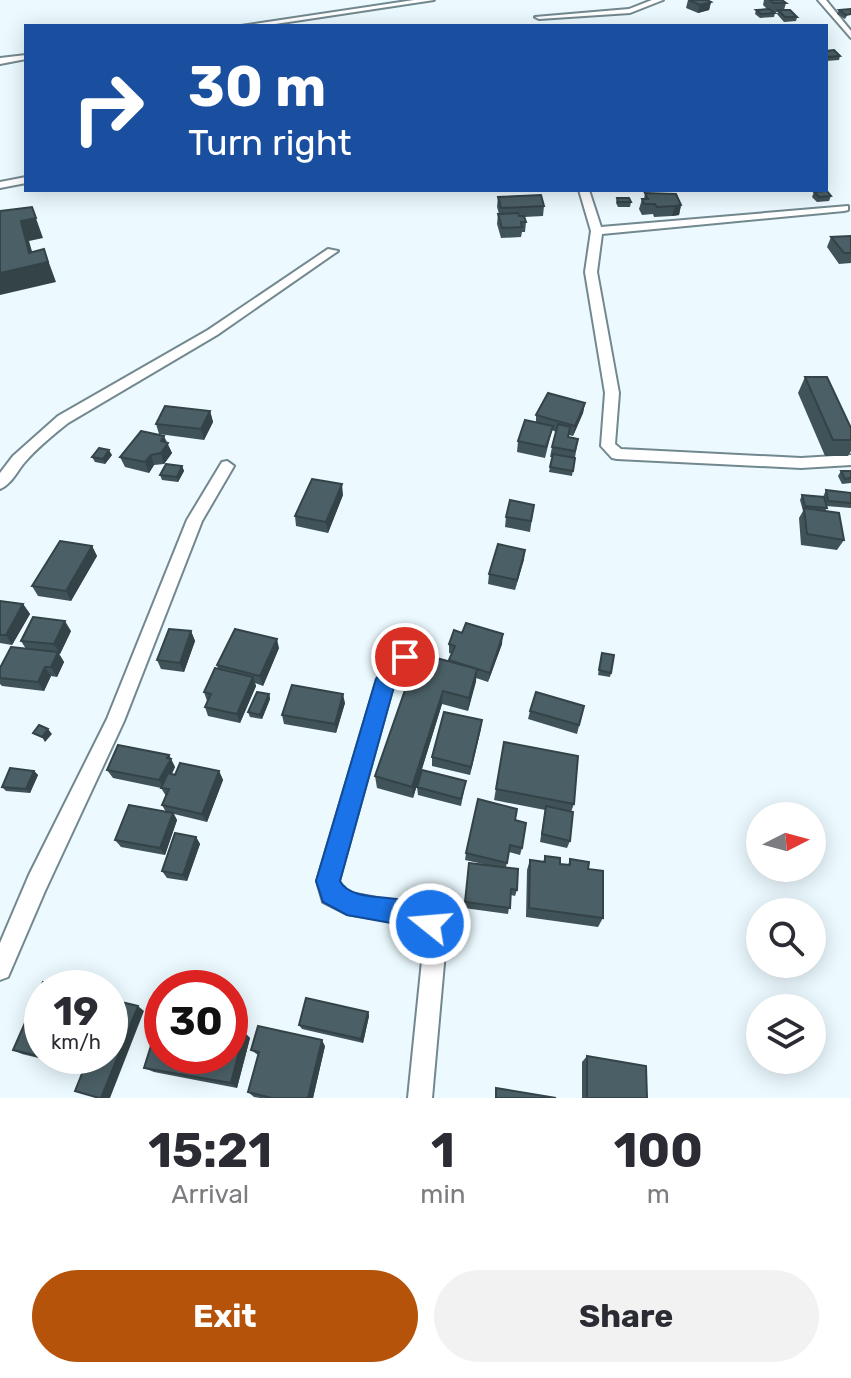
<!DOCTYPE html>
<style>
body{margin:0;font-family:Rubik,sans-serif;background:#f2f2f3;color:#2b2b33;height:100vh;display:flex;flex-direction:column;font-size:30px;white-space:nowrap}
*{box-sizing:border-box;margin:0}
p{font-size:26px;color:#7c7c81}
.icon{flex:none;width:44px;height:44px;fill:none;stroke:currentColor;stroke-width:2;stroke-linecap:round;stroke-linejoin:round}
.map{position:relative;height:1098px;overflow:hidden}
.drawer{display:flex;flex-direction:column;background:#fff;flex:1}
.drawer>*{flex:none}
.top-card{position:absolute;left:24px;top:24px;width:804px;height:168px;border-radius:0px;box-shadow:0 4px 20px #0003;background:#1a4fa0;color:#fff;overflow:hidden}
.needle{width:52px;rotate:84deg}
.fabs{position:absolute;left:746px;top:802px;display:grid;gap:16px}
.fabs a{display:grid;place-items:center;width:80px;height:80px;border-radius:50%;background:#fff;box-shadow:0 4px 20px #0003;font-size:40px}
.speed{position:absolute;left:24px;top:970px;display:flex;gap:16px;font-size:40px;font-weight:700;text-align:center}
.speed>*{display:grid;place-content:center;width:104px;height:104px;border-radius:50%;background:#fff;box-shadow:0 4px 20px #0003;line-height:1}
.speed small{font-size:20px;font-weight:400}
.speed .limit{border:12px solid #d22;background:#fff;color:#111}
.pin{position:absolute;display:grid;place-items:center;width:68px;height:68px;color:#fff;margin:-34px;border:4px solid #fff;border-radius:50%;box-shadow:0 2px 8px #0007}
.me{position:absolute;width:88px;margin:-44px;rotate:287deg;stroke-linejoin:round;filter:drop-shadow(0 0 6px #0008)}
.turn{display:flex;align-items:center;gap:28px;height:168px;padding:0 32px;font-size:36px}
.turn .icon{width:104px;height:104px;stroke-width:2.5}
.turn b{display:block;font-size:56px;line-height:68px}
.eta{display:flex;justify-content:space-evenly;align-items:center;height:136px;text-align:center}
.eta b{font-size:48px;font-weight:700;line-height:56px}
.action{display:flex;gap:16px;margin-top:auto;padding:16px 32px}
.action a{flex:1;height:92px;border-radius:48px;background:#b45309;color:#fff;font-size:32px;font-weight:700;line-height:92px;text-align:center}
.action a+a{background:#f2f2f3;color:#2b2b33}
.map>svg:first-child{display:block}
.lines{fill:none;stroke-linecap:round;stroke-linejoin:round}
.street-casing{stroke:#72888f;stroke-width:4}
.street{fill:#fff;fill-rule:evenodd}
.wall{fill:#405358}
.shaded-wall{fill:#344347}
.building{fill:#4b6066;stroke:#344347;stroke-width:2}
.route{fill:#1a73e8;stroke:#114b97;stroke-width:2}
</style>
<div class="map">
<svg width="851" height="1098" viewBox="0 0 851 1098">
<rect width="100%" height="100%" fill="#ecfaff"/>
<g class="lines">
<defs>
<path id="street" d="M 414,0 L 434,0 L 262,26 L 241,26 Z
M 652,0 L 663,0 L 630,13 L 539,19 L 535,17 L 629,9 Z
M 818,0 L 826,0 L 851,31 L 851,38 Z
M 26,55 L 26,59 L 0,64 L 0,58 Z
M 26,177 L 26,183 L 0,188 L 0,182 Z
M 579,190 L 589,190 L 601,227 L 848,206 L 848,210 L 844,211 L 602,234 L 597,272 L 619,393 L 615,444 L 621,449 L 801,458 L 851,455 L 851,465 L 801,468 L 617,459 L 612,458 L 601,446 L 605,393 L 585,272 L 591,231 Z
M 328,249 L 338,251 L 217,335 L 68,423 C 53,435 38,447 25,462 C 17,471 11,485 0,489 L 0,473 L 13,456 L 58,416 L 208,330 Z
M 227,461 L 234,466 L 202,521 L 124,721 L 45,891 L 8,977 L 0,980 L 0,943 L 29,875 L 107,719 L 187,520 L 222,462 Z
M 405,649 L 411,652 L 414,657 L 394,683 L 339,881 L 340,887 L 350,893 L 426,907 L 438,916 L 446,941 L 432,1098 L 408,1098 L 424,941 L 421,931 L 414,925 L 347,914 L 323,902 L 317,881 L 377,679 L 399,652 Z"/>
</defs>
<use href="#street" class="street-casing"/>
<use href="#street" class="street"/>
</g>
<path class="wall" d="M 688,0 L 711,2 L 709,10 L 698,13 L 686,8 Z
M 764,0 L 782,0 L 786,3 L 784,10 L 797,17 L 796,21 L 784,22 L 777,14 L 778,12 L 773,12 L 775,13 L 774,17 L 760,18 L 755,14 L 756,10 L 767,9 L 763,5 Z
M 851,9 L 845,19 L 837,14 L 839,10 Z
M 826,51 L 840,56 L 839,60 L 826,61 Z
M 814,192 L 831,196 L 829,201 L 817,202 L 812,197 Z
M 645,193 L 681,205 L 679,215 L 672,216 L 654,217 L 653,214 L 642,215 L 639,209 L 642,199 L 644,199 Z
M 498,197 L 544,206 L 543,216 L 524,217 L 526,222 L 525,232 L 522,232 L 521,237 L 501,238 L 497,224 L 498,214 L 499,214 L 497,207 Z
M 617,198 L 631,202 L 630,207 L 618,207 L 616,203 Z
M 851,236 L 851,263 L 839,264 L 827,247 L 831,237 Z
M 805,377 L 851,428 L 851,451 L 848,456 L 825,456 L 798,393 Z
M 585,403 L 583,413 L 573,436 L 569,435 L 568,437 L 578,439 L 572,476 L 549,472 L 552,457 L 550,457 L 552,447 L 556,432 L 552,430 L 545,458 L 517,452 L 518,441 L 536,422 L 536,415 Z
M 210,411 L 213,422 L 204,440 L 159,434 L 156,424 Z
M 167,443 L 172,453 L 164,464 L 154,465 L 149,473 L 125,467 L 120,457 Z
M 112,455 L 105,464 L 95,462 L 92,457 Z
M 182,466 L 184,471 L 178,482 L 162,480 L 160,475 Z
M 841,471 L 851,471 L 851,483 L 842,484 L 838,476 Z
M 826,490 L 851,493 L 851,508 L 826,506 L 827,508 L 825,511 L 844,540 L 837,550 L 801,545 L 799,518 L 803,511 L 800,500 L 802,495 L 823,497 Z
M 343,495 L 328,533 L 296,526 L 295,516 Z
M 534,505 L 530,532 L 505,527 L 506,517 Z
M 92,546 L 97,556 L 71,601 L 38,596 L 32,586 Z
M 525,550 L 515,590 L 488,584 L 489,574 Z
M 0,601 L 23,604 L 30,614 L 12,645 L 0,643 Z
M 71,631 L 60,654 L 59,654 L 64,662 L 57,677 L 51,676 L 44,691 L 2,686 L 0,684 L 0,668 L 26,649 L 21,641 Z
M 191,631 L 195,641 L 184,672 L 161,669 L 157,660 Z
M 449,644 L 502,644 L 488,682 L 476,678 L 468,711 L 442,704 L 413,798 L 377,788 L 375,776 L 449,661 L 452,654 L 449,653 Z
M 279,648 L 263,686 L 255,683 L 256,686 L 240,723 L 208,716 L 205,707 L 207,701 L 204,692 L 218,669 L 217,665 Z
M 602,653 L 611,673 L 610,677 L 598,675 Z
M 269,694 L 270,699 L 262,719 L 250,717 L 248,712 Z
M 345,703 L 336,733 L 284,724 L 282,715 Z
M 584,706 L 577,734 L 528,719 L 530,711 Z
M 482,720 L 470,775 L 432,766 L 432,757 Z
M 504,742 L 574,804 L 571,812 L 570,841 L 567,848 L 540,842 L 545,810 L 494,800 Z
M 169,755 L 175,767 L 172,774 L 219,771 L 223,780 L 207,822 L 174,814 L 177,820 L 165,855 L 121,847 L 115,840 L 166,812 L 162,805 L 166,796 L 161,788 L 113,778 L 107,770 Z
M 34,771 L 38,775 L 30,793 L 6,791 L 2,787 Z
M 466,781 L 461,806 L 418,795 L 417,787 Z
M 515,820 L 522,848 L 520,855 L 509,852 L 506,867 L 517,890 L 515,896 L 511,895 L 508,914 L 464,908 L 469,863 L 483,864 L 465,860 L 466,853 Z
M 196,837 L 200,844 L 187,881 L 167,878 L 162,871 Z
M 545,856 L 560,864 L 568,865 L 570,859 L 588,869 L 603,918 L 598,927 L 526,917 L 527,870 L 530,860 L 543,862 Z
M 368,1012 L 369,1016 L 363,1043 L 302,1029 L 299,1025 Z
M 244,1032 L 250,1038 L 237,1088 L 154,1072 L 144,1068 Z
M 325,1046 L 313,1098 L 260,1098 L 254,1097 L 248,1092 L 258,1055 L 251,1050 Z
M 13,1050 L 62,1056 L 59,1063 L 22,1054 Z
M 587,1056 L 647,1098 L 582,1098 L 582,1062 Z"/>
<path class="shaded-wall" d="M 711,2 L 709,10 L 698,13 L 700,5 Z
M 681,205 L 679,215 L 672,216 L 675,206 Z
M 32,207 L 43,238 L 29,241 L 36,265 L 44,249 L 56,282 L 0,295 L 0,273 L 29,253 L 21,221 Z
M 585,403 L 583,413 L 573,436 L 575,426 Z
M 210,411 L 213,422 L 204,440 L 201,429 Z
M 164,436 L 172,453 L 164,464 L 161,453 L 161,441 Z
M 109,450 L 112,455 L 105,464 L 103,459 Z
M 151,455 L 154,465 L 149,473 L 145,462 Z
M 182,466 L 184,471 L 178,482 L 177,477 Z
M 342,484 L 343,495 L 328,533 L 326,522 Z
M 92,546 L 97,556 L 71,601 L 66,591 Z
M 525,550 L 524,560 L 515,590 L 517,580 Z
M 23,604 L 30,614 L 12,645 L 6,635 Z
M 65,621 L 71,631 L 60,654 L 54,644 Z
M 191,631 L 195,641 L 184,672 L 180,663 Z
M 503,634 L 502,644 L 488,682 L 490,673 Z
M 277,639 L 279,648 L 263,686 L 260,676 Z
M 58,652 L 64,662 L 57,677 L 51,667 Z
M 45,667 L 51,676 L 44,691 L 38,682 Z
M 477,669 L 476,682 L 468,711 L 469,698 Z
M 253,677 L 256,686 L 240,723 L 237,714 Z
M 443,691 L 442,704 L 413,798 L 412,787 Z
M 269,694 L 270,699 L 262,719 L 260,715 Z
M 343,694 L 345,703 L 336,733 L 335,724 Z
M 482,720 L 481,729 L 470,775 L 471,767 Z
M 48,729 L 52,734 L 45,742 L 42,737 Z
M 169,755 L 175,767 L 164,788 L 159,780 Z
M 34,771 L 38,775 L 30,793 L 26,789 Z
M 219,771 L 223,780 L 207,822 L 202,814 Z
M 173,813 L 177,820 L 165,855 L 160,848 Z
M 196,837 L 200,844 L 187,881 L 183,875 Z
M 138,1006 L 144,1011 L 110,1098 L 101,1098 Z
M 368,1012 L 369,1016 L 363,1043 L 361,1039 Z
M 244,1032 L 250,1038 L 237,1088 L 231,1083 Z
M 322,1040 L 325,1046 L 313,1098 L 308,1098 Z
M 52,1056 L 62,1056 L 59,1063 L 51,1059 Z"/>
<path class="building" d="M 689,0 L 707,0 L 711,2 L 700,5 Z
M 770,0 L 782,0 L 786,3 L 773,3 Z
M 769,9 L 775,13 L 761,14 L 756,10 Z
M 851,9 L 851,14 L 846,15 L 839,10 Z
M 778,10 L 790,10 L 797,17 L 785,17 Z
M 834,50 L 840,56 L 826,57 L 826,51 Z
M 827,191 L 831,196 L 819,197 L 814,192 Z
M 645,193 L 676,194 L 681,205 L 675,206 L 657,207 L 655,204 L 644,204 L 642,199 L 648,199 Z
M 541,195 L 544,206 L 501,208 L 498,197 Z
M 617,198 L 629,198 L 631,202 L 618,202 Z
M 32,207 L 36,218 L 21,221 L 29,253 L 44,249 L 48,262 L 0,273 L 0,211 Z
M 518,213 L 519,216 L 524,216 L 526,222 L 521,222 L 522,227 L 502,228 L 498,214 Z
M 851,236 L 851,253 L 844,253 L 831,237 Z
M 805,377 L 827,377 L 851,428 L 851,440 L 833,440 Z
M 548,393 L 585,403 L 575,426 L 536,415 Z
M 165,406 L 210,411 L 201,429 L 156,424 Z
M 525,420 L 553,426 L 546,447 L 518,441 Z
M 558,424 L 570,427 L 568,437 L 578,439 L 575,451 L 552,447 Z
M 141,431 L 164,436 L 161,441 L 168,443 L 161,453 L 151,455 L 145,462 L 120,457 Z
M 99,448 L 109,450 L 103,459 L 92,457 Z
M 553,454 L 575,458 L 573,471 L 550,467 Z
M 166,464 L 182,466 L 177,477 L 160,475 Z
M 841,471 L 851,471 L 851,478 L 845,479 Z
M 312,479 L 342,484 L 326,522 L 295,516 Z
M 826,490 L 851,493 L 851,503 L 828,501 Z
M 802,495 L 824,497 L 827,508 L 805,506 Z
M 510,500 L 534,505 L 531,521 L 506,517 Z
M 804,508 L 839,513 L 844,540 L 807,534 Z
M 60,541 L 92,546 L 66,591 L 32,586 Z
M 498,544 L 525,550 L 517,580 L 489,574 Z
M 0,601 L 23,604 L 6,635 L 0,635 Z
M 33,617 L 65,621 L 54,644 L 21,641 Z
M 466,623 L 503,634 L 490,673 L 449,660 L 455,646 L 449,644 L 454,630 L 462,633 Z
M 169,629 L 191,631 L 180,663 L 157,660 Z
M 235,629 L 277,639 L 260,676 L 217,665 Z
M 11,647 L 58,652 L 51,667 L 45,667 L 38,682 L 0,678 L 0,668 Z
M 418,653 L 477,669 L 469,698 L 443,691 L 412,787 L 375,776 Z
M 602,653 L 614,655 L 611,673 L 599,670 Z
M 215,668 L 253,677 L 237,714 L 205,707 L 211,694 L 204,692 Z
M 292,685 L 343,694 L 335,724 L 282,715 Z
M 257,692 L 269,694 L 260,715 L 248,712 Z
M 536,692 L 584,706 L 579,725 L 530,711 Z
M 444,712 L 482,720 L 471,767 L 432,757 Z
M 39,725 L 48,729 L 42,737 L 33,733 Z
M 504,742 L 578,756 L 574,804 L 496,789 Z
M 118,745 L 169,755 L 167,758 L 171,759 L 159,780 L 107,770 Z
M 180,763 L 219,771 L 202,814 L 162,805 L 169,789 L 161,788 L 168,773 L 175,775 Z
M 10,768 L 34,771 L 26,789 L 2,787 Z
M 422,770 L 466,781 L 461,799 L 417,787 Z
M 478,799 L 517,809 L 515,820 L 526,823 L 522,848 L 510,845 L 507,863 L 466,853 Z
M 129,805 L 173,813 L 160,848 L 115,840 Z
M 546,806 L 573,812 L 570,841 L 542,834 Z
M 175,833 L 196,837 L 183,875 L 162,871 Z
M 545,856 L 560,858 L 560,864 L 570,865 L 570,859 L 589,862 L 588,869 L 603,871 L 603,918 L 529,908 L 530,860 L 545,862 Z
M 469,863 L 518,869 L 517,890 L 511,889 L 510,908 L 465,902 Z
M 43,982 L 67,988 L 42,988 L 42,1056 L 52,1056 L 51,1059 L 13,1050 Z
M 306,998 L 368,1012 L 361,1039 L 299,1025 Z
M 113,1000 L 138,1006 L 101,1098 L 99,1098 L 75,1091 L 89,1056 L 110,1056 L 110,1006 Z
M 160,1017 L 162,1017 L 162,1056 L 230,1056 L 230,1029 L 244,1032 L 231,1083 L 144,1068 Z
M 258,1026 L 322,1040 L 308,1098 L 272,1098 L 248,1092 L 259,1052 L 251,1050 Z
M 587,1056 L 646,1066 L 647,1098 L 587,1098 Z
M 496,1088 L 556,1098 L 496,1098 Z"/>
<path class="route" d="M 405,648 L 412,651 L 415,657 L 395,683 L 340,881 C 355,910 426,884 442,924 L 439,932 L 430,936 L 413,927 L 347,915 L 323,902 L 316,881 L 376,679 L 398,651 Z"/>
</svg>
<div class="fabs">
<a><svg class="needle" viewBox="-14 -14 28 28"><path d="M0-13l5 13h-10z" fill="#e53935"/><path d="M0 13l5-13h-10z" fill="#7c7c81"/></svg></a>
<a><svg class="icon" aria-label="search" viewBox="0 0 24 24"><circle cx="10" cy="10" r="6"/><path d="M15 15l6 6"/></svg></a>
<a><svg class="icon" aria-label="layers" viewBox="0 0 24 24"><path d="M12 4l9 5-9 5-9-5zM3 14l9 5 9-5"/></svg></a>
</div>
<div class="speed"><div>19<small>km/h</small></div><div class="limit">30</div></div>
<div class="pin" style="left:405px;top:657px;background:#d93025"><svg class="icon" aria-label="arrive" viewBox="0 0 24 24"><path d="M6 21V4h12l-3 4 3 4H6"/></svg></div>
<svg class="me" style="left:430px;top:924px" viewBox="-20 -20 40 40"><circle r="17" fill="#1a73e8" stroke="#fff" stroke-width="3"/><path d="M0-11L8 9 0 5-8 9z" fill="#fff"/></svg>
<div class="top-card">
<div class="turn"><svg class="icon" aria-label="right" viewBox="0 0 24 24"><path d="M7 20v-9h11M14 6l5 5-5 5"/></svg><div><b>30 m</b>Turn right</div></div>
</div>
</div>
<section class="drawer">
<div class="eta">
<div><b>15:21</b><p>Arrival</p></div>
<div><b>1</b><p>min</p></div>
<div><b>100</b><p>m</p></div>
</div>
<div class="action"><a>Exit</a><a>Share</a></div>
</section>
